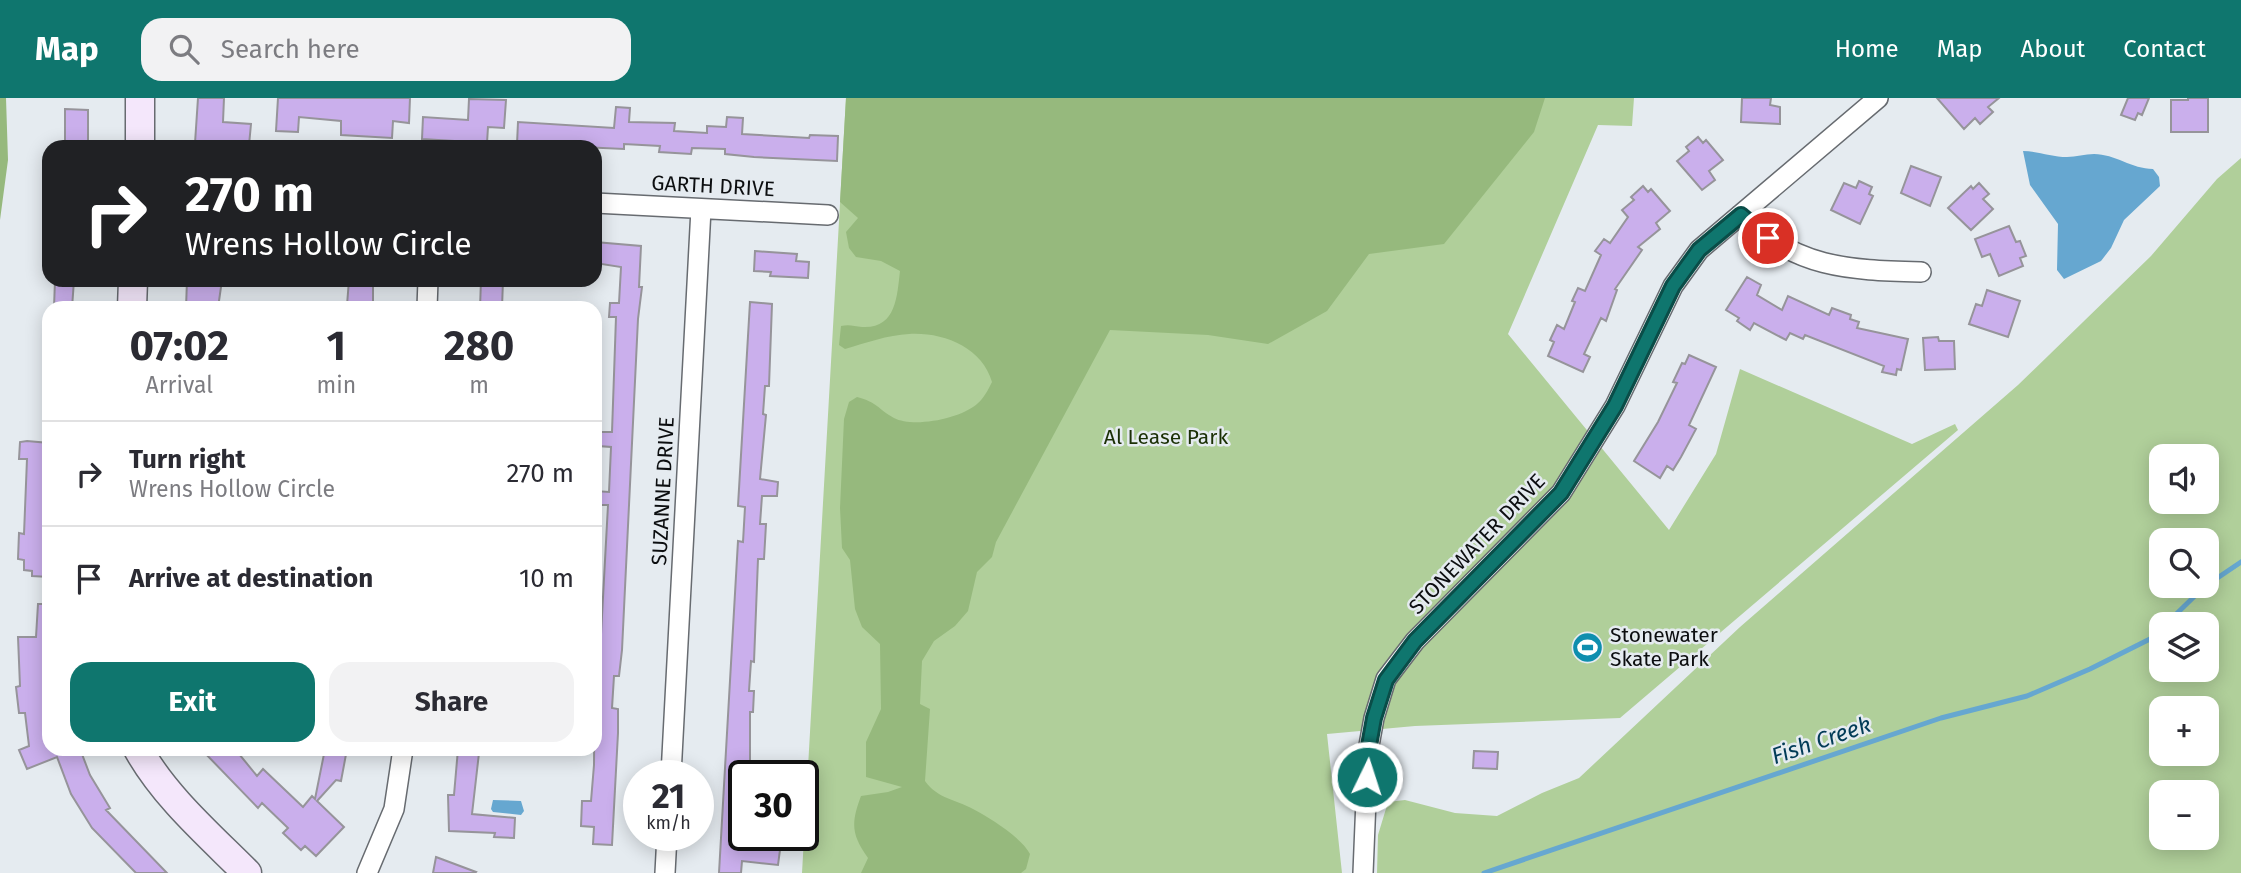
<!DOCTYPE html>
<meta charset="utf-8">
<style>
body{margin:0;font-family:"Fira Sans",sans-serif;background:#f2f2f3;color:#2b2b33;height:100vh;display:flex;flex-direction:column;font-size:26px;white-space:nowrap}
*{box-sizing:border-box;margin:0}
p{font-size:23px;color:#7c7c81}
.icon{flex:none;width:38px;height:38px;fill:none;stroke:currentColor;stroke-width:2;stroke-linecap:round;stroke-linejoin:round}
.map{position:relative;flex:1;overflow:hidden}
.panel{position:absolute;left:42px;top:203px;width:560px;height:455px;display:flex;flex-direction:column;background:#fff;border-radius:21px;box-shadow:0 4px 18px #0003}
.panel>*{flex:none}
.guide{position:absolute;left:42px;top:42px;width:560px;height:147px;border-radius:21px;box-shadow:0 4px 18px #0003;background:#202124;color:#fff;overflow:hidden}
.buttons{position:absolute;left:2149px;top:346px;display:grid;gap:14px}
.buttons a{display:grid;place-items:center;width:70px;height:70px;border-radius:14px;background:#fff;box-shadow:0 4px 18px #0003;font-size:35px}
.speed{position:absolute;left:623px;top:662px;display:flex;gap:14px;font-size:35px;font-weight:700;text-align:center}
.speed>*{display:grid;place-content:center;width:91px;height:91px;border-radius:50%;background:#fff;box-shadow:0 4px 18px #0003;line-height:1}
.speed small{font-size:18px;font-weight:400}
.speed .limit{border:4px solid #111;border-radius:10px;background:#fff;color:#111}
.pin{position:absolute;display:grid;place-items:center;width:60px;height:60px;color:#fff;margin:-30px;border:4px solid #fff;border-radius:50%;box-shadow:0 2px 7px #0007}
.me{position:absolute;width:77px;margin:-38px;rotate:4deg;stroke-linejoin:round;filter:drop-shadow(0 0 5px #0008)}
.turn{display:flex;align-items:center;gap:24px;height:147px;padding:0 28px;font-size:32px}
.turn .icon{width:91px;height:91px;stroke-width:2.5}
.turn b{display:block;font-size:49px;line-height:60px}
.eta{display:flex;justify-content:space-evenly;align-items:center;height:119px;text-align:center}
.eta b{font-size:42px;font-weight:700;line-height:49px}
.primary-button{display:flex;gap:14px;margin-top:auto;padding:14px 28px}
.primary-button a{flex:1;height:80px;border-radius:21px;background:#0f766e;color:#fff;font-size:28px;font-weight:700;line-height:80px;text-align:center}
.primary-button a+a{background:#f2f2f3;color:#2b2b33}
ul{padding:0;list-style:none}
li{display:flex;align-items:center;gap:21px;height:105px;padding:0 28px;border-top:2px solid #e1e1e2}
li div{flex:1}
li b{display:block;font-size:26px}
li em{font-style:normal}
header{display:flex;align-items:center;gap:42px;box-sizing:border-box;height:98px;padding:0 35px;background:#0f766e;color:#fff}
header strong{font-size:33px}
nav{display:flex;gap:38px;margin-inline-start:auto;font-size:24px}
.search{width:490px;height:63px;background:#f2f2f3;display:flex;align-items:center;gap:18px;box-sizing:border-box;padding:0 24px;border-radius:21px;color:#7c7c81;font-size:26px}
.map>svg:first-child{display:block}
.green{fill:#b0cf9a;fill-rule:evenodd}
.forest{fill:#96b97d}
.water{fill:#66a7d0}
.lines{fill:none;stroke-linecap:round;stroke-linejoin:round}
.stream{stroke:#66a7d0;stroke-width:5}
.building{fill:#caafec;stroke:#96949a;stroke-width:2}
.street-casing{stroke:#676b70;stroke-width:22}
.secondary-casing{stroke:#676b70;stroke-width:31}
.street{stroke:#fff;stroke-width:19}
.secondary{stroke:#f4e7fb;stroke-width:28}
.route-casing{stroke:#0a4d48;stroke-width:18}
.route{stroke:#0f766e;stroke-width:12}
.labels{text-anchor:middle;dominant-baseline:central;stroke-width:5;stroke-linejoin:round;paint-order:stroke}
.street-label{font-size:21px;fill:#0c0e10;stroke:#e5ebf0}
.park-label{font-size:21px;fill:#1b3005;stroke:#e5ebf0}
.poi-label{font-size:21px;fill:#0c0e10;stroke:#e5ebf0;text-anchor:start}
.water-label{font-size:23px;font-style:italic;fill:#023b57;stroke:#e5ebf0}
</style>
<header>
<strong>Map</strong>
<div class="search"><svg class="icon" aria-label="search" viewBox="0 0 24 24"><circle cx="10" cy="10" r="6"/><path d="M15 15l6 6"/></svg>Search here</div>
<nav><a>Home</a><a>Map</a><a>About</a><a>Contact</a></nav>
</header>
<div class="map">
<svg width="2241" height="775" viewBox="0 0 2241 775">
<rect width="100%" height="100%" fill="#e5ebf0"/>
<path class="green" d="M 846,0 L 1634,0 L 1632,28 L 1598,27 L 1508,236 L 1669,432 L 1716,356 L 1740,271 L 1912,346 L 1955,326 L 1958,332 L 1620,620 L 1415,628 L 1327,636 L 1342,775 L 802,775 Z
M 2241,60 L 2241,775 L 1377,775 L 1378,737 L 1388,704 L 1405,702 L 1455,715 L 1497,718 L 1542,695 L 1579,680 L 1740,529 L 2018,287 L 2151,158 L 2217,81 ZM 2161,359 L 2207,359 L 2207,404 L 2161,404 ZM 2161,443 L 2207,443 L 2207,488 L 2161,488 ZM 2161,527 L 2207,527 L 2207,572 L 2161,572 ZM 2161,611 L 2207,611 L 2207,656 L 2161,656 ZM 2161,695 L 2207,695 L 2207,740 L 2161,740 Z"/>
<path class="forest" d="M 0,0 L 6,0 L 8,62 L 0,122 Z
M 846,0 L 1545,0 L 1534,34 L 1444,146 L 1369,156 L 1327,213 L 1268,246 L 1208,237 L 1110,232 L 996,444 L 992,459 L 977,474 L 968,513 L 955,528 L 934,543 L 922,563 L 920,606 L 930,611 L 925,683 C 938,701 955,701 973,711 C 989,719 1022,740 1030,756 L 1026,771 L 1021,775 L 861,775 L 868,760 C 851,736 851,725 861,698 L 888,694 L 902,689 L 866,679 L 866,644 L 881,611 L 880,546 L 862,529 L 855,511 L 850,462 L 842,450 L 840,410 L 844,321 L 849,304 L 857,299 C 877,304 878,311 894,320 C 913,330 960,321 977,306 C 984,300 988,292 992,284 C 982,249 943,234 909,236 C 888,237 865,245 845,251 L 839,247 L 841,228 C 849,226 854,228 862,229 C 896,231 897,199 900,173 L 881,163 L 856,159 L 849,150 L 846,134 L 858,120 L 840,104 Z"/>
<path class="water" d="M 2023,53 C 2038,53 2052,59 2067,59 C 2076,59 2085,56 2094,56 C 2115,56 2132,71 2153,71 L 2159,79 L 2160,88 L 2124,122 L 2111,150 L 2101,163 L 2064,181 L 2057,172 L 2058,126 L 2030,87 Z
M 493,702 L 521,703 L 524,713 L 521,717 L 493,714 L 491,711 Z"/>
<g class="lines">
<path class="stream" d="M 2207,487 L 2241,464
M 2165,527 L 2205,488
M 1484,775 L 1941,620 L 2027,598 L 2090,571 L 2150,541 L 2161,531"/>
</g>
<path class="building" d="M 198,0 L 224,0 L 223,24 L 251,26 L 249,47 L 232,46 L 230,49 L 195,45 Z
M 278,0 L 410,0 L 409,25 L 393,23 L 392,40 L 341,37 L 341,23 L 299,19 L 298,34 L 276,33 Z
M 1742,0 L 1771,0 L 1770,7 L 1780,9 L 1780,26 L 1741,24 Z
M 1937,0 L 1999,0 L 1988,9 L 1993,14 L 1980,26 L 1975,20 L 1964,31 Z
M 2128,0 L 2149,0 L 2142,17 L 2138,15 L 2135,22 L 2121,17 Z
M 2188,0 L 2208,0 L 2208,34 L 2171,34 L 2171,2 L 2188,2 Z
M 469,1 L 506,2 L 504,30 L 488,29 L 487,45 L 422,41 L 423,19 L 468,22 Z
M 616,9 L 630,10 L 629,24 L 675,25 L 674,33 L 707,35 L 707,28 L 726,29 L 727,19 L 743,20 L 742,36 L 809,40 L 810,37 L 838,38 L 837,63 L 754,59 L 725,56 L 725,51 L 692,50 L 691,56 L 659,54 L 660,48 L 624,46 L 624,51 L 517,46 L 518,24 L 614,30 Z
M 65,11 L 88,12 L 88,49 L 65,49 Z
M 1698,39 L 1703,45 L 1706,42 L 1723,62 L 1709,73 L 1715,82 L 1702,92 L 1677,63 L 1689,53 L 1686,49 Z
M 1911,68 L 1941,79 L 1930,108 L 1901,95 Z
M 1859,83 L 1872,89 L 1869,96 L 1873,98 L 1860,126 L 1831,112 L 1844,85 L 1856,90 Z
M 1979,85 L 1989,96 L 1983,101 L 1993,111 L 1971,132 L 1948,110 L 1971,88 L 1973,91 Z
M 1643,88 L 1648,94 L 1651,91 L 1670,113 L 1656,125 L 1660,131 L 1638,149 L 1642,152 L 1615,191 L 1617,192 L 1606,223 L 1601,220 L 1584,256 L 1590,259 L 1583,274 L 1548,258 L 1554,244 L 1550,242 L 1557,227 L 1564,231 L 1575,204 L 1572,203 L 1578,190 L 1585,193 L 1601,157 L 1595,153 L 1604,141 L 1610,145 L 1628,119 L 1622,112 L 1634,102 L 1631,99 Z
M 2009,128 L 2016,144 L 2020,143 L 2026,158 L 2020,160 L 2023,168 L 1999,178 L 1990,156 L 1982,159 L 1975,141 Z
M 595,144 L 641,148 L 639,189 L 642,189 L 638,221 L 622,552 L 619,578 L 614,578 L 612,610 L 618,611 L 618,635 L 612,747 L 593,746 L 594,729 L 581,728 L 582,703 L 591,703 L 594,667 L 595,536 L 601,536 L 608,407 L 595,407 L 595,393 L 609,394 L 611,349 L 598,348 L 599,334 L 612,334 L 616,219 L 609,219 L 610,205 L 619,205 L 621,169 L 595,165 Z
M 755,153 L 797,156 L 796,163 L 809,164 L 808,180 L 770,178 L 771,174 L 754,173 Z
M 1747,179 L 1761,187 L 1757,197 L 1782,212 L 1788,198 L 1829,217 L 1832,210 L 1851,217 L 1850,221 L 1859,224 L 1857,230 L 1908,241 L 1901,272 L 1897,271 L 1896,277 L 1882,274 L 1884,268 L 1805,237 L 1803,241 L 1790,235 L 1786,242 L 1754,225 L 1750,232 L 1737,223 L 1739,220 L 1726,212 Z
M 55,182 L 74,182 L 72,210 L 54,210 Z
M 187,182 L 222,182 L 218,210 L 186,210 Z
M 349,182 L 373,182 L 373,209 L 347,207 Z
M 481,182 L 503,182 L 502,210 L 480,210 Z
M 1987,192 L 2020,203 L 2008,239 L 1969,226 L 1976,206 L 1982,208 Z
M 750,204 L 772,206 L 769,288 L 765,288 L 763,316 L 766,317 L 760,381 L 778,384 L 777,398 L 762,398 L 760,426 L 766,426 L 764,461 L 758,461 L 754,564 L 751,563 L 749,593 L 754,593 L 753,614 L 750,614 L 750,677 L 744,677 L 742,749 L 780,752 L 778,767 L 742,763 L 741,775 L 719,775 L 738,443 L 743,444 L 745,409 L 738,408 Z
M 1938,239 L 1939,243 L 1954,243 L 1955,271 L 1925,272 L 1923,240 Z
M 1689,257 L 1716,269 L 1689,327 L 1696,331 L 1681,359 L 1673,372 L 1667,368 L 1660,380 L 1634,363 L 1658,324 L 1677,285 L 1673,284 L 1682,265 L 1685,266 Z
M 27,343 L 49,345 L 49,479 L 32,478 L 32,473 L 24,472 L 24,462 L 18,461 L 19,435 L 24,436 L 27,361 L 19,361 L 20,344 Z
M 38,506 L 49,506 L 49,651 L 80,651 L 90,677 L 110,710 L 106,712 L 167,775 L 136,775 L 92,730 L 71,696 L 57,659 L 27,671 L 19,652 L 29,648 L 25,615 L 19,615 L 16,589 L 20,588 L 18,539 L 36,539 Z
M 201,651 L 235,651 L 257,678 L 263,671 L 303,709 L 312,698 L 315,701 L 325,651 L 347,651 L 341,683 L 336,682 L 317,703 L 344,729 L 316,758 L 305,748 L 301,752 L 283,735 L 288,730 L 262,705 L 258,710 Z
M 458,651 L 477,651 L 476,655 L 479,655 L 472,716 L 515,720 L 514,740 L 494,739 L 495,735 L 449,733 L 448,697 L 454,697 Z
M 1474,653 L 1498,654 L 1497,671 L 1473,670 Z
M 436,759 L 476,774 L 475,775 L 433,775 Z"/>
<g class="lines">
<defs>
<path id="street" d="M 595,105 L 828,117
M 1740,117 C 1797,170 1846,172 1921,174
M 427,210 L 428,182
M 671,677 L 701,111
M 367,775 L 394,711 L 403,651
M 665,775 L 667,737
M 1363,775 L 1368,653 L 1374,620 L 1386,581 L 1415,543 L 1561,395 L 1615,308 L 1673,188 L 1699,152 L 1878,0"/>
<path id="secondary" d="M 140,0 L 140,49
M 132,210 L 133,182
M 138,651 C 165,699 208,736 247,775"/>
</defs>
<use href="#street" class="street-casing"/>
<use href="#secondary" class="secondary-casing"/>
<use href="#street" class="street"/>
<use href="#secondary" class="secondary"/>
</g>
<g class="lines">
<defs>
<path id="route" d="M 1367,679 L 1368,653 L 1374,620 L 1386,582 L 1415,543 L 1561,395 L 1615,308 L 1673,188 L 1699,152 L 1741,117 L 1768,140"/>
</defs>
<use href="#route" class="route-casing"/>
<use href="#route" class="route"/>
</g>
<defs>
<symbol id="stadium-disc" viewBox="-11 -11 22 22"><circle r="9.5" fill="#0e8eae" stroke="#e5ebf0"/><path d="M0-5a6.5 5 0 1 0 0 10a6.5 5 0 1 0 0-10ZM-3.5-1.8h7v3.6h-7Z" fill="#fff"/></symbol>
</defs>
<g fill-rule="evenodd">
<use href="#stadium-disc" x="1570" y="532" width="35" height="35"/>
</g>
<g class="labels">
<g class="street-label">
<text transform="translate(713 88) rotate(3)">GARTH DRIVE</text>
<text transform="translate(663 393) rotate(-87)">SUZANNE DRIVE</text>
<text transform="translate(1477 446) rotate(-46)">STONEWATER DRIVE</text>
</g>
<g class="park-label">
<text x="1166" y="339">Al Lease Park</text>
</g>
<g class="poi-label">
<text x="1610" y="537">Stonewater<tspan x="1610" dy="24">Skate Park</tspan></text>
</g>
<g class="water-label">
<text transform="translate(1821 642) rotate(-19)">Fish Creek</text>
</g>
</g>
</svg>
<div class="buttons">
<a><svg class="icon" aria-label="sound" viewBox="0 0 24 24"><path d="M4 9h4l5-4v14l-5-4H4zM17 9q2 3 0 6"/></svg></a>
<a><svg class="icon" aria-label="search" viewBox="0 0 24 24"><circle cx="10" cy="10" r="6"/><path d="M15 15l6 6"/></svg></a>
<a><svg class="icon" aria-label="layers" viewBox="0 0 24 24"><path d="M12 4l9 5-9 5-9-5zM3 14l9 5 9-5"/></svg></a>
<a>+</a>
<a>−</a>
</div>
<div class="speed"><div>21<small>km/h</small></div><div class="limit">30</div></div>
<div class="pin" style="left:1768px;top:140px;background:#d93025"><svg class="icon" aria-label="arrive" viewBox="0 0 24 24"><path d="M6 21V4h12l-3 4 3 4H6"/></svg></div>
<svg class="me" style="left:1367px;top:679px" viewBox="-20 -20 40 40"><circle r="17" fill="#0f766e" stroke="#fff" stroke-width="3"/><path d="M0-11L8 9 0 5-8 9z" fill="#fff"/></svg>
<div class="guide">
<div class="turn"><svg class="icon" aria-label="right" viewBox="0 0 24 24"><path d="M7 20v-9h11M14 6l5 5-5 5"/></svg><div><b>270 m</b>Wrens Hollow Circle</div></div>
</div>
<section class="panel">
<div class="eta">
<div><b>07:02</b><p>Arrival</p></div>
<div><b>1</b><p>min</p></div>
<div><b>280</b><p>m</p></div>
</div>
<ul>
<li><svg class="icon" aria-label="right" viewBox="0 0 24 24"><path d="M7 20v-9h11M14 6l5 5-5 5"/></svg><div><b>Turn right</b><p>Wrens Hollow Circle</p></div><em>270 m</em></li>
<li><svg class="icon" aria-label="arrive" viewBox="0 0 24 24"><path d="M6 21V4h12l-3 4 3 4H6"/></svg><div><b>Arrive at destination</b></div><em>10 m</em></li>
</ul>
<div class="primary-button"><a>Exit</a><a>Share</a></div>
</section>
</div>
